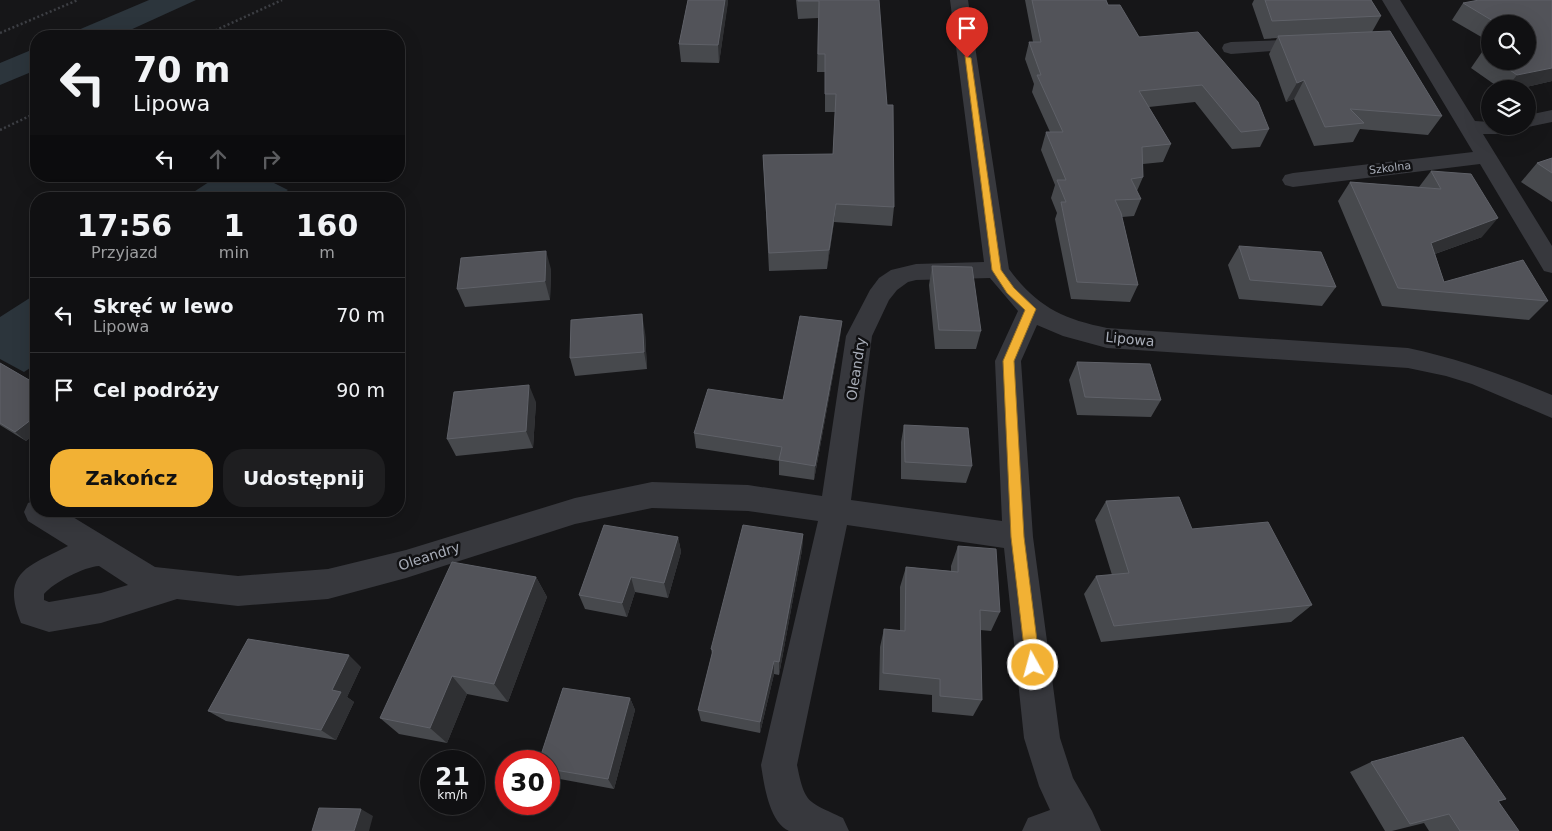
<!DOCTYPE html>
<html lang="pl">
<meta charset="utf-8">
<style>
body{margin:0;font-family:"DejaVu Sans",sans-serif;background:#1e1e20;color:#f1f3f6;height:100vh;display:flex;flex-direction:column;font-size:19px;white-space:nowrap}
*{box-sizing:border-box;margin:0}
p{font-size:16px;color:#9c9d9f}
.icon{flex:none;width:28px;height:28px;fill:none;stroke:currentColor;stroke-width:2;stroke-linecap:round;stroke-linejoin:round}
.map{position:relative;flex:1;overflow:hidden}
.side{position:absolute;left:30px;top:192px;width:375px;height:325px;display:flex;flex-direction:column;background:#101012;border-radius:20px;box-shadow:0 5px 20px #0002,0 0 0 1px #303032}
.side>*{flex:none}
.banner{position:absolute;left:30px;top:30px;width:375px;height:152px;border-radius:20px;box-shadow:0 5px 20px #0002,0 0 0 1px #303032;background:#101012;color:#f1f3f6;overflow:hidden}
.buttons{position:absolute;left:1481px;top:15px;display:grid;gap:10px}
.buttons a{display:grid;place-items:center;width:55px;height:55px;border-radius:50%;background:#101012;box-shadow:0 5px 20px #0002,0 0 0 1px #303032;font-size:25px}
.speed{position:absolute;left:420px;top:750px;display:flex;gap:10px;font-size:25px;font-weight:700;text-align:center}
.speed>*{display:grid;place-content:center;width:65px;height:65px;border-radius:50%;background:#101012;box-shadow:0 5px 20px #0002,0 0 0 1px #303032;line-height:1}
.speed small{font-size:12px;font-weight:400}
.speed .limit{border:8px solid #d22;background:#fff;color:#111}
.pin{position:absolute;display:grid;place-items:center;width:42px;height:42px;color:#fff;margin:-51px -21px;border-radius:50% 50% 50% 0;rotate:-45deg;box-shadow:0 0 5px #0007}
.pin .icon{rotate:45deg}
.me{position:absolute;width:55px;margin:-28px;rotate:353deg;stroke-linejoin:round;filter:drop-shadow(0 0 4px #0008)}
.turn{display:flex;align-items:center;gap:18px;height:105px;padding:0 20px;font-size:22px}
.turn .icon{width:65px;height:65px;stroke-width:2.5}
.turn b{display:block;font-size:35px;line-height:42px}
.lanes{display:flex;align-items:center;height:48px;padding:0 20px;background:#0003;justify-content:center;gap:25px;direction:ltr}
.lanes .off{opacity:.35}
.eta{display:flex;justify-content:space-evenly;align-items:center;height:85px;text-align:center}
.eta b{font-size:30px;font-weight:700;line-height:35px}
.button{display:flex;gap:10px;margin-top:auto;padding:10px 20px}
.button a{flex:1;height:58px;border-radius:20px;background:#f2b134;color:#111;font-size:20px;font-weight:700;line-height:58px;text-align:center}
.button a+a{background:#1e1e20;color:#f1f3f6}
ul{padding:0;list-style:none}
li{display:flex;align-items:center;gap:15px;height:75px;padding:0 20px;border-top:1px solid #303032}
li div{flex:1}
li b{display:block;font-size:19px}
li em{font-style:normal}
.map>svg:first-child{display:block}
.water{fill:#2c353c}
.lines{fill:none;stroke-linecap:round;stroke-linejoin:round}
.path{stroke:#3d3f44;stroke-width:2.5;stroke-dasharray:2 2.5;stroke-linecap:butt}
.minor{fill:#37383d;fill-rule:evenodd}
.wall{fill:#47494d}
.shaded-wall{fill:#2f3033}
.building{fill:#525359;stroke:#5f6168}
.route{fill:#f2b134;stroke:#9d7322}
.labels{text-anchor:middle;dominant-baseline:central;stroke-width:5;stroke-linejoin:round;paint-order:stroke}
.far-street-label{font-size:11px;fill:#a8adb8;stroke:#111113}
.street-label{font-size:14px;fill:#a8adb8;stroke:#111113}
</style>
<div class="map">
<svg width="1552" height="831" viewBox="0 0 1552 831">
<rect width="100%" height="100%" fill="#161618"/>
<path class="water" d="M 149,0 L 196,0 L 117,36 L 64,36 Z
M 36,48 L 36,70 L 0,85 L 0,63 Z
M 218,176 L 260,176 L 288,190 L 275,199 L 183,199 Z
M 36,294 L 36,364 L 24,372 L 0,359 L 0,317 Z"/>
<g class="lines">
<path class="path" d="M 0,33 L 78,0
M 203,36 L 282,0
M 0,130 L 36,113"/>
<path class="minor" d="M 950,0 L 968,0 L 1009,269 C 1036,306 1062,319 1107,328 L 1408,348 C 1460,359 1503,375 1552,395 L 1552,418 L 1472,384 L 1446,376 L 1408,368 L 1107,348 L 1063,336 L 1037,325 L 1021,361 L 1033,537 L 1060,738 L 1073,778 L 1092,811 L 1101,831 L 1022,831 L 1028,818 L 1050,810 L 1039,786 L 1024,738 L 1004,548 L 847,525 L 797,765 C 805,805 808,801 843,818 L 849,831 L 789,831 C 769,822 764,784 761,765 L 818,521 L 748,511 L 652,508 L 575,524 L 406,578 L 328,599 L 238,606 L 177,599 L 101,623 L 49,632 L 21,623 C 0,572 29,566 68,546 L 28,521 L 24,512 L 28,503 L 36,500 L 36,511 L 63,511 L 155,567 L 238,576 L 328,569 L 406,550 L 575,498 L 652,482 L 748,485 L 822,496 L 846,336 L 870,290 L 879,278 L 891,270 L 916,264 L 984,262 ZM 990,278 L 1018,311 L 995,361 L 1002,521 L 851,500 L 872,336 L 889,300 L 897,290 L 908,282 L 916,280 ZM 99,566 L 128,585 L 101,593 L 49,602 L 44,600 L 44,594 C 54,582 84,567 99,566 Z
M 1382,0 L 1400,0 L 1475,121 L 1490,122 L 1490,126 L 1515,126 L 1512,130 L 1496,134 L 1483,134 L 1552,246 L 1552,273 L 1544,271 L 1480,164 L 1293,187 L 1285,185 L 1282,180 L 1285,175 L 1293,173 L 1473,152 Z
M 1309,39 L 1315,40 L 1318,44 L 1315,48 L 1231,54 L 1224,52 L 1222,48 L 1224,44 L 1231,42 Z
M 1552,110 L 1552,122 L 1528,127 L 1525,126 L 1528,126 L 1528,115 Z"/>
</g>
<path class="wall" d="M 688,0 L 728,0 L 719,63 L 681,62 L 679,44 Z
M 796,0 L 879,0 L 894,207 L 892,226 L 834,222 L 827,269 L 769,271 L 764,174 L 763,155 L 833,154 L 835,112 L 825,112 L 825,72 L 817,72 L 818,18 L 798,19 Z
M 1025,0 L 1106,0 L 1108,5 L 1139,37 L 1269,129 L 1260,147 L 1232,149 L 1195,102 L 1149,107 L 1171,144 L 1163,162 L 1143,164 L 1143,177 L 1137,191 L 1141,199 L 1134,216 L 1122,217 L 1138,285 L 1130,302 L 1071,299 L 1055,219 L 1057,213 L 1051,198 L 1055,185 L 1041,150 L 1046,132 L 1050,132 L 1032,92 L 1034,84 L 1025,59 L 1029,42 L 1033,42 Z
M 1254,0 L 1371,0 L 1381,16 L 1372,32 L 1442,116 L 1428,135 L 1360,129 L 1353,142 L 1314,146 L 1294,99 L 1286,102 L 1269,54 L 1277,38 L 1264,39 L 1252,4 Z
M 1552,0 L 1552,81 L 1517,89 L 1501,89 L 1471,68 L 1482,52 L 1490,50 L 1490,61 L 1528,61 L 1528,24 L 1490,24 L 1490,42 L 1452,20 L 1463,3 Z
M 1552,158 L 1552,202 L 1521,182 L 1537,163 Z
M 1431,171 L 1482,237 L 1435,254 L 1444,282 L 1548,301 L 1529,320 L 1382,306 L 1338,201 L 1350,182 L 1419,187 Z
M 1239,246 L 1336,287 L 1322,306 L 1239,299 L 1228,265 Z
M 932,266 L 981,331 L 976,349 L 935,349 L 929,285 Z
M 551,269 L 550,300 L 465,307 L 457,289 Z
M 842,321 L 840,337 L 814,480 L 779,475 L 779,461 L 696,448 L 694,433 L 783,400 Z
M 645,332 L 647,369 L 575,376 L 570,358 Z
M 1077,362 L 1161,400 L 1151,417 L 1077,415 L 1069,380 Z
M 0,363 L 36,384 L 36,433 L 26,441 L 0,425 Z
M 536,402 L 533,448 L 456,456 L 447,439 Z
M 904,425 L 972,466 L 966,483 L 901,479 L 901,442 Z
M 1106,501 L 1192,529 L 1312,605 L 1291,622 L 1101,642 L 1084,594 L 1096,576 L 1112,575 L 1095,520 Z
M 803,534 L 802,550 L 779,675 L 774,674 L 760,733 L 701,721 L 698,710 L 712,654 L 711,649 Z
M 678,537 L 681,552 L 668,598 L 635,592 L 627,617 L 585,609 L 579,595 Z
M 958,546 L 1000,612 L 991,631 L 980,630 L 982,700 L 973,716 L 932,712 L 932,695 L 879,690 L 880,647 L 884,629 L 900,631 L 900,587 L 906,567 L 951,571 L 951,566 Z
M 536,577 L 547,597 L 508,702 L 467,694 L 447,743 L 399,734 L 380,718 Z
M 361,667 L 347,697 L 354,702 L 336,740 L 226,721 L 208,711 Z
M 630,698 L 635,710 L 614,789 L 549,777 L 549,761 Z
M 1371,762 L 1506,799 L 1498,802 L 1519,831 L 1429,831 L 1424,823 L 1392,831 L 1385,831 L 1350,772 Z"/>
<path class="shaded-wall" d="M 725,0 L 728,0 L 728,3 L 719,63 L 718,45 Z
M 1552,68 L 1552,81 L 1517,89 L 1506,89 L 1517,75 Z
M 1304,80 L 1294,99 L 1286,102 L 1297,83 Z
M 836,204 L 834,222 L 827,269 L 829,250 Z
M 1498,218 L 1482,237 L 1415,261 L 1431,243 Z
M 546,251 L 551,269 L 550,300 L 545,281 Z
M 642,314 L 645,332 L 647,369 L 644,352 Z
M 842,321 L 840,337 L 814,480 L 815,466 Z
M 529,385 L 536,402 L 533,448 L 526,431 Z
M 36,416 L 36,433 L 26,441 L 15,432 Z
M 803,534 L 802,550 L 779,675 L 779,662 Z
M 678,537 L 681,552 L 668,598 L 664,583 Z
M 536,577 L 547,597 L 508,702 L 494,684 Z
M 631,577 L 635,592 L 627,617 L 622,603 Z
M 349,655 L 361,667 L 347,697 L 354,702 L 336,740 L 321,730 L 332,690 Z
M 774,661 L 774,674 L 760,733 L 760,722 Z
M 452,676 L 467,694 L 447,743 L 430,728 Z
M 630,698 L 635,710 L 614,789 L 608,779 Z
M 361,809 L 373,816 L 369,831 L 354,831 Z"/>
<path class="building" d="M 688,0 L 725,0 L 718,45 L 679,44 Z
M 798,0 L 879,0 L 887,105 L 893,105 L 894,207 L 836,204 L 829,250 L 769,253 L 763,155 L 833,154 L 836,94 L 825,94 L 825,54 L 818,54 L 819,1 L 798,1 Z
M 1032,0 L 1106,0 L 1108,5 L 1120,5 L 1139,37 L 1198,32 L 1258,102 L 1269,129 L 1241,132 L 1202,85 L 1139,91 L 1171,144 L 1142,147 L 1143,177 L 1131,179 L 1141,199 L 1115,200 L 1121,213 L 1138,285 L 1077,282 L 1061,202 L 1066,202 L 1057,180 L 1066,180 L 1046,132 L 1063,132 L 1037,75 L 1041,75 L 1029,42 L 1041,42 Z
M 1265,0 L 1371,0 L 1381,16 L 1272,21 Z
M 1479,0 L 1552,0 L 1552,68 L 1517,75 L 1497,61 L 1528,61 L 1528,43 L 1530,43 L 1528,41 L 1528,24 L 1498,24 L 1463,3 Z
M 1390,31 L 1442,116 L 1350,109 L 1364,123 L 1325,127 L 1304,80 L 1297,83 L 1278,36 Z
M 1490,50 L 1490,57 L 1482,52 Z
M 1552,158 L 1552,173 L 1537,163 Z
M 1431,171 L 1471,174 L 1498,218 L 1431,243 L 1444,282 L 1523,260 L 1548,301 L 1398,288 L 1350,182 L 1441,189 Z
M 1239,246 L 1321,252 L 1336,287 L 1250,280 Z
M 546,251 L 545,281 L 457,289 L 461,258 Z
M 932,266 L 972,267 L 981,331 L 939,330 Z
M 642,314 L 644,352 L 570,358 L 571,320 Z
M 800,316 L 842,321 L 815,466 L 779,460 L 782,447 L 694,433 L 708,389 L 783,400 Z
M 1077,362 L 1150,364 L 1161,400 L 1085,397 Z
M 0,363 L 36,384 L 36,416 L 15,432 L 0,423 Z
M 529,385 L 526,431 L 447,439 L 454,392 Z
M 904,425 L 968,428 L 972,466 L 905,462 Z
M 1179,497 L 1192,529 L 1268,522 L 1312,605 L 1114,626 L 1096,576 L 1129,573 L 1106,501 Z
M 604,525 L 678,537 L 664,583 L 631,577 L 622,603 L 579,595 Z
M 743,525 L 803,534 L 779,662 L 774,661 L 760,722 L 698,710 L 713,650 L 711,649 Z
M 958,546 L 996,549 L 1000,612 L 980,610 L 982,700 L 940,696 L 940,679 L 883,673 L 884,629 L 905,631 L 906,567 L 958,572 Z
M 452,562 L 536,577 L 494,684 L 452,676 L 430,728 L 380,718 Z
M 248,639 L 349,655 L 332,690 L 341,692 L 321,730 L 208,711 Z
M 563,688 L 630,698 L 608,779 L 549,769 L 549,761 L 539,761 Z
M 1463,737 L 1506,799 L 1498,801 L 1519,831 L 1460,831 L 1449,814 L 1410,824 L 1371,762 Z
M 319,808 L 361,809 L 354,831 L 312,831 Z"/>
<path class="route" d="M 965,56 L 971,58 L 1001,270 L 1014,288 L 1036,309 L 1014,361 L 1024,537 L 1040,665 L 1038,670 L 1033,672 L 1028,670 L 1026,665 L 1011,537 L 1003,361 L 1025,310 L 1007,293 L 992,270 Z"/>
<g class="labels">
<g class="far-street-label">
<text transform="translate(1390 168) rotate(-7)">Szkolna</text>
</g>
<g class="street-label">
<text transform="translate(1130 339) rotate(5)">Lipowa</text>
<text transform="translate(856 369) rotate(-81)">Oleandry</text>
<text transform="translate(429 556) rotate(-18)">Oleandry</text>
</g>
</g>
</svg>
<div class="buttons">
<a><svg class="icon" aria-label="search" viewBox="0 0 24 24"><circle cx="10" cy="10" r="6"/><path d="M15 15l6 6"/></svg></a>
<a><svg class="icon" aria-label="layers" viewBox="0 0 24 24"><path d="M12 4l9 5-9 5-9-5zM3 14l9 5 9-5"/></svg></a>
</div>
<div class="speed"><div>21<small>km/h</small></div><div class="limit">30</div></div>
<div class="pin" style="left:967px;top:58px;background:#d93025"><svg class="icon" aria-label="arrive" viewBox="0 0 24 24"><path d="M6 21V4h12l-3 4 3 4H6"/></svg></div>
<svg class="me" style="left:1033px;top:665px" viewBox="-20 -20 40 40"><circle r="17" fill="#f2b134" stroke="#fff" stroke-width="3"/><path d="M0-11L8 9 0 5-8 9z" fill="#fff"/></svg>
<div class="banner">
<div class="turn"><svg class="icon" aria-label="left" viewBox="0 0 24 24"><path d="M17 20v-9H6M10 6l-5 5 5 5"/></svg><div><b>70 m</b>Lipowa</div></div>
<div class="lanes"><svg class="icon" aria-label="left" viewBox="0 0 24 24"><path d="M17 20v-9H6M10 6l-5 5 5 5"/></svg><svg class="icon off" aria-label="ahead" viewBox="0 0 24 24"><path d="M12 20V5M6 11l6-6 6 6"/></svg><svg class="icon off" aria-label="right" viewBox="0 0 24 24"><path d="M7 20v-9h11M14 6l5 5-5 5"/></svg></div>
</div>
<section class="side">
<div class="eta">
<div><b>17:56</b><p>Przyjazd</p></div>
<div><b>1</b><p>min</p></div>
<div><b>160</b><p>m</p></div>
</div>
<ul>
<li><svg class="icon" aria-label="left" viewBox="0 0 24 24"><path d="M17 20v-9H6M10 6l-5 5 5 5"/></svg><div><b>Skręć w lewo</b><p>Lipowa</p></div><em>70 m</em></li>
<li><svg class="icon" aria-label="arrive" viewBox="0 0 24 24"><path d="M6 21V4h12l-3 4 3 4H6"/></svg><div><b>Cel podróży</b></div><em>90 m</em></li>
</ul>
<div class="button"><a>Zakończ</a><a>Udostępnij</a></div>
</section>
</div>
